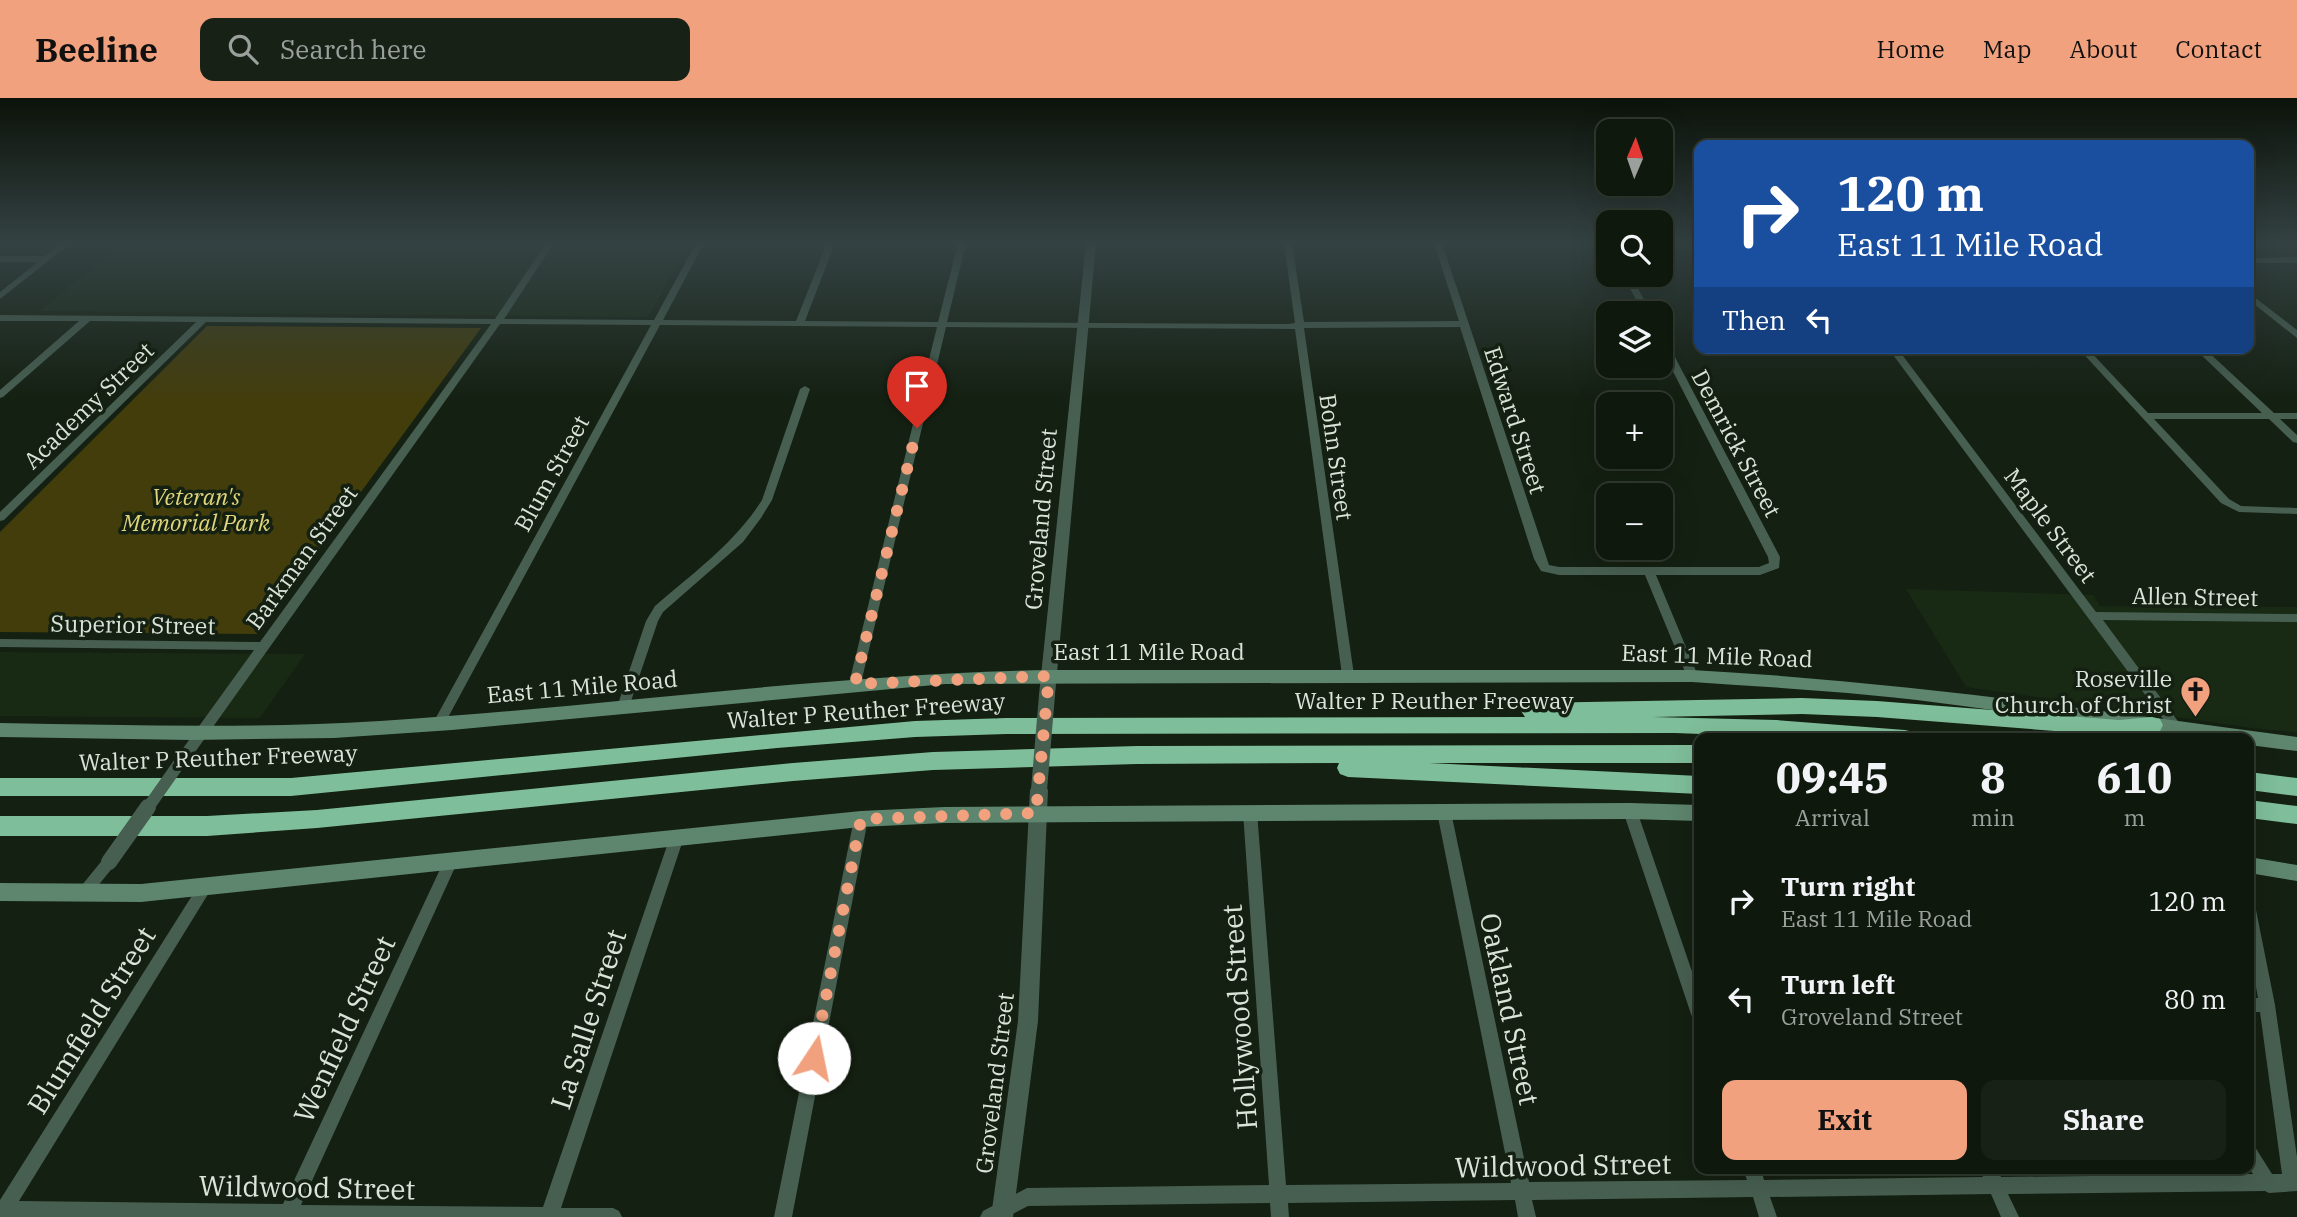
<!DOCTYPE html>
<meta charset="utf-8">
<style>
body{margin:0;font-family:"IBM Plex Serif",serif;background:#182116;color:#f1f3f6;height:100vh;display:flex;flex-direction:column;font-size:26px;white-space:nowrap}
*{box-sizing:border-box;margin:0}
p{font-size:23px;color:#9ba09d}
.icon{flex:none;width:38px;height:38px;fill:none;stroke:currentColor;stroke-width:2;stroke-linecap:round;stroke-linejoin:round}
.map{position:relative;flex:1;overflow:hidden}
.details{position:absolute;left:1694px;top:635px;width:560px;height:441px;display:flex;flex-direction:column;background:#0f180d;border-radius:14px;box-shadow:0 7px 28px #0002,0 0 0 2px #2f372e}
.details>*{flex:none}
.banner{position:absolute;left:1694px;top:42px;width:560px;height:214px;border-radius:14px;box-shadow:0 7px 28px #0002,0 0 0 2px #2f372e;background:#1a4fa0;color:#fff;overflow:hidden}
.needle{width:46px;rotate:2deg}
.controls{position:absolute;left:1596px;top:21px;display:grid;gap:14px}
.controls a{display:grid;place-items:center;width:77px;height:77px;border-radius:14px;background:#0f180d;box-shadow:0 7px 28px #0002,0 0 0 2px #2f372e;font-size:35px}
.pin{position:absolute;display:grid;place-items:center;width:60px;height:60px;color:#fff;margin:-72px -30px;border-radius:50% 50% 50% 0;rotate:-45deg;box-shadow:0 0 7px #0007}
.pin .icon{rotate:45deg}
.me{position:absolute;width:77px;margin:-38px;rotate:11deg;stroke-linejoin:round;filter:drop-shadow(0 0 5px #0008)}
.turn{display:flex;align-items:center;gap:24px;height:147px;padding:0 28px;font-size:32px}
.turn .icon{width:91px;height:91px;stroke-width:2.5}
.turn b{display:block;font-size:49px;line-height:60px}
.then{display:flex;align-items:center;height:66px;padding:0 28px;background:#0003;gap:14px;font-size:26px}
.eta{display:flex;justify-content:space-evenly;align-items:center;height:119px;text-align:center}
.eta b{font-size:42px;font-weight:800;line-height:49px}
.primary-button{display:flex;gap:14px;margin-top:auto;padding:14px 28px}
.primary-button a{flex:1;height:80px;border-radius:14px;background:#f1a17d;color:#111;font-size:28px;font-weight:800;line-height:80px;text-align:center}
.primary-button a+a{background:#182116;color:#f1f3f6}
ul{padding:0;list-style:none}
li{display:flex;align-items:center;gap:21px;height:98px;padding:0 28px}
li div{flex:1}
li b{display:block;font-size:26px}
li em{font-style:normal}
header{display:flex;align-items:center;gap:42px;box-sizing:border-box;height:98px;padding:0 35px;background:#f1a17d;color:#111}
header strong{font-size:33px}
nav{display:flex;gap:38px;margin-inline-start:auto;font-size:24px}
.search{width:490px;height:63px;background:#182116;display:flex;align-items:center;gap:18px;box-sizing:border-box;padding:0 24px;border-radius:14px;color:#9ba09d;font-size:26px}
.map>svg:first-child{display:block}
.built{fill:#182914}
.green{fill:#433d0c}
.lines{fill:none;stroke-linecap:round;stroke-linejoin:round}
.minor{fill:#475f51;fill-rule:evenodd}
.tertiary{fill:#475f51;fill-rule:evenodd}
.secondary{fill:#5e856e;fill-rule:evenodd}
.motorway{fill:#7fbe9a;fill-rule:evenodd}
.minor-bridge-far1{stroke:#475f51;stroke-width:12}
.minor-bridge{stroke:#475f51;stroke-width:16}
.tertiary-bridge{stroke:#475f51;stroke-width:16}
.route{stroke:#f1a17d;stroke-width:12;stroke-dasharray:0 21.6}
.labels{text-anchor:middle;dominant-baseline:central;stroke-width:7;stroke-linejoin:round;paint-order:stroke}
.street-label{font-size:23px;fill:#dbe4d9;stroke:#142011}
.park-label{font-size:23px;font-style:italic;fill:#e1d57a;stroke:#142011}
.poi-label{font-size:23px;fill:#dbe4d9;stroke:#142011;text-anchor:end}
.near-street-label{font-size:28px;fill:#dbe4d9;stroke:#142011}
</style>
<header>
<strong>Beeline</strong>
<div class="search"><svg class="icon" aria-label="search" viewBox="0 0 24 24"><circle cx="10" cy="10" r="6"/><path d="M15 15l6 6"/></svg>Search here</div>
<nav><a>Home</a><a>Map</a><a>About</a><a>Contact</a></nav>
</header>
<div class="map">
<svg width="2297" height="1119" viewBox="0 0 2297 1119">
<rect width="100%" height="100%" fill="#142011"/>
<path class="built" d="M 121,145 L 690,145 L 648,219 L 40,213 Z
M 1906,491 L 2093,497 L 2100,508 L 2297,509 L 2297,634 L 2259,631 L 1966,589 Z
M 0,554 L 305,556 L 260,620 L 0,618 Z"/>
<path class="green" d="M 207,228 L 481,230 L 257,536 L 0,534 L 0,434 Z"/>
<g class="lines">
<path class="minor" d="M 61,145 L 71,145 L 0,201 L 0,194 L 38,164 L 0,164 L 0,158 L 45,158 Z
M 546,145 L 554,145 L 504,221 L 654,222 L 696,145 L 704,145 L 663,222 L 796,223 L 827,145 L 835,145 L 805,223 L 938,224 L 958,145 L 966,145 L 947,224 L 1288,226 L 1295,225 L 1284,145 L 1292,145 L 1304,224 L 1459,223 L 1434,145 L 1442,145 L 1549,467 L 1559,469 L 1759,469 L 1769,465 L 1768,459 L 1661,250 L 1661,239 L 1666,242 L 1780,459 L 1779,470 L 1760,477 L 1656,477 L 1698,578 L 1696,581 L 1688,581 L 1645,477 L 1559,477 L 1541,473 L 1534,461 L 1460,229 L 1304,230 L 1354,577 L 1348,581 L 1342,577 L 1295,231 L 946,229 L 861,585 L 855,590 L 849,585 L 937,229 L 660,227 L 445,625 L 444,628 L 434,628 L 433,625 L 651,227 L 500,226 L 188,664 L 178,664 L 176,660 L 254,552 L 0,549 L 0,541 L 260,544 L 491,226 L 206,224 L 4,422 L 0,423 L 0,414 L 196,224 L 90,223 L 3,299 L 0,300 L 0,292 L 79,223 L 0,223 L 0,217 L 495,221 Z
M 2297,159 L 2297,165 L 2249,165 L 2249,160 Z
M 1623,177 L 1631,177 L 1651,215 L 1643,215 Z
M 2249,195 L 2297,232 L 2297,240 L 2249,202 Z
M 1888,250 L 1897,250 L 2096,514 L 2297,516 L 2297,524 L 2103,522 L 2183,630 L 2182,633 L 2172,633 Z
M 2078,250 L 2087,250 L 2148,315 L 2262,315 L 2194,250 L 2204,250 L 2274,315 L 2297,315 L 2297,321 L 2280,321 L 2297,337 L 2297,345 L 2293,344 L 2269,321 L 2154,321 L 2229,401 L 2241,408 L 2297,410 L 2297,416 L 2239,414 L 2221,405 Z
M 805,288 L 810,291 L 772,402 L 761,420 L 743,444 L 663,514 L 658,523 L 629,609 L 627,612 L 619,612 L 617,609 L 646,523 L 655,508 C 693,475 735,445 762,402 L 800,291 Z
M 1630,708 L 1635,709 L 1637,713 L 1699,894 L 1699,923 L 1693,921 L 1691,916 L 1623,713 L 1625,709 Z
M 1250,709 L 1255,710 L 1257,714 L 1286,1087 L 1511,1085 L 1437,714 L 1439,710 L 1444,709 L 1449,710 L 1451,714 L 1529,1084 L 1747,1082 L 1743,1071 L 1761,1071 L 1764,1082 L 1983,1079 L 1979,1071 L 1997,1071 L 2001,1079 L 2253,1076 L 2249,1070 L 2249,1047 L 2255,1049 L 2272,1076 L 2282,1076 L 2260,914 L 2249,914 L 2249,900 L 2258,900 L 2249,850 L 2249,806 L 2254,808 L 2256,812 L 2275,907 L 2297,1059 L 2297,1093 L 2269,1095 L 2265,1093 L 2008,1096 L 2019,1119 L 2001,1119 L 1991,1096 L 1770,1099 L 1777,1119 L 1759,1119 L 1753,1099 L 1532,1102 L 1536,1119 L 1518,1119 L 1515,1102 L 1288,1105 L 1289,1119 L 1271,1119 L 1270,1105 L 1028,1108 L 1007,1119 L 980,1119 L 983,1113 L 1027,1090 L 1269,1087 L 1243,714 L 1245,710 Z
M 861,715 L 866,717 L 868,721 L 792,1119 L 774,1119 L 854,721 L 856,717 Z
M 677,733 L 682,735 L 684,739 L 561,1110 L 613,1110 L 619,1113 L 622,1119 L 0,1119 L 0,1102 L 200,785 L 205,783 L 210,785 L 212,789 L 210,793 L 19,1103 L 283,1106 L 443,765 L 445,761 L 450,759 L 455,761 L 457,765 L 301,1107 L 543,1109 L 670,739 L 672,735 Z
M 109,758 L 114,760 L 116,764 L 114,768 L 88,800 L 83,802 L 78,800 L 76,796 L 78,792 L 104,760 Z"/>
<path class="tertiary" d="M 1086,145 L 1096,145 L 1055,597 L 1053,601 L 1041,601 L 1039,597 Z
M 1039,685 L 1045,687 L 1048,692 L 1038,923 L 1013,1119 L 991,1119 L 1018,923 L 1030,692 L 1033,687 Z"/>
<path class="secondary" d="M 1049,572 L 1692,572 C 1895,583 2096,612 2297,639 L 2297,653 L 2249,647 L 2249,640 C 2154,640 2057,620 1963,608 C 1873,595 1782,590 1692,584 L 945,586 L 452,632 L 334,640 L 191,642 L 0,639 L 0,625 C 127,627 254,631 380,623 C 604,609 825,576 1049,572 Z
M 1630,705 L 1699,707 L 1699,723 L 1630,721 L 944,725 L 861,729 L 141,804 L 0,803 L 0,785 L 141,786 L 861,713 L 944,709 Z
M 2249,759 L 2297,767 L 2297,783 L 2249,775 Z"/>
<path class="motorway" d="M 1802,600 L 1877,603 L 2119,622 L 2152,619 L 2160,621 L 2163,627 L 2160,633 L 2119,638 L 1877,619 L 1802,616 L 1653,619 L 1776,622 L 1905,632 L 1913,634 L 1916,640 L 1804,640 L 1675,635 L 1006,636 L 915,639 L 777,650 L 291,698 L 0,698 L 0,680 L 291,680 L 915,623 L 1006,620 L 1525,619 L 1521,613 L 1524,607 L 1532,605 Z
M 1699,647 L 1699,665 L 1429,665 L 1699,678 L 1699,696 L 1348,679 L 1340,676 L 1337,670 L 1339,665 L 1137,666 L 933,672 L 793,683 L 317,730 L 207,738 L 0,738 L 0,718 L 207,718 L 317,712 L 793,665 L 933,654 L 1137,648 Z
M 2249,674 L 2297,680 L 2297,698 L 2249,692 Z
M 2249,702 L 2297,708 L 2297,726 L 2249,720 Z"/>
<path class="minor-bridge-far1" d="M 147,711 L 183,660"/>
<path class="minor-bridge" d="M 109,764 L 148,709"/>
<path class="tertiary-bridge" d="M 1039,692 L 1047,597"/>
</g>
<linearGradient id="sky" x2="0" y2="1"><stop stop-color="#0b1209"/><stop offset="0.48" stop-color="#344243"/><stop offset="1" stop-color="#344243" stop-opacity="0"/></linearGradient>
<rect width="2297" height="302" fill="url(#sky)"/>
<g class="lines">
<path class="route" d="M 814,960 L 861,721 L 1036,715 L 1049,578 L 855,586 L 917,330"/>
</g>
<defs>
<symbol id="church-pin" viewBox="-11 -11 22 30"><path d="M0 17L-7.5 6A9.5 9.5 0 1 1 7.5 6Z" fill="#f1a17d" stroke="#142011"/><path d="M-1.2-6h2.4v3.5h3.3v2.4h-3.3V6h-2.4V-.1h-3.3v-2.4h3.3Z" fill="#111"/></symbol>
</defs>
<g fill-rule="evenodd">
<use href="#church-pin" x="2178" y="576" width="35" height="47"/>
</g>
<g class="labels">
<g class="street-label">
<text transform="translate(88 307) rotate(-44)">Academy Street</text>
<text transform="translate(1516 322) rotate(72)">Edward Street</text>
<text transform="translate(1737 345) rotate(62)">Demrick Street</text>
<text transform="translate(1337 359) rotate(82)">Bohn Street</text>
<text transform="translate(551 375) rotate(-61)">Blum Street</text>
<text transform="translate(1040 421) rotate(-85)">Groveland Street</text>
<text transform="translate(2051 427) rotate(53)">Maple Street</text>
<text transform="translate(301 459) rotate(-54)">Barkman Street</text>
<text transform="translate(2195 498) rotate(1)">Allen Street</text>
<text transform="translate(133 526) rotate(1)">Superior Street</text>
<text x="1149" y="553">East 11 Mile Road</text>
<text transform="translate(1717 557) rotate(2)">East 11 Mile Road</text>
<text transform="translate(582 588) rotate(-5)">East 11 Mile Road</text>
<text x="1434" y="602">Walter P Reuther Freeway</text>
<text transform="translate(866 612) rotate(-4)">Walter P Reuther Freeway</text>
<text transform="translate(218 659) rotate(-2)">Walter P Reuther Freeway</text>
<text transform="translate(994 985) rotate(-83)">Groveland Street</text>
</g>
<g class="park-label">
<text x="196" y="398">Veteran's<tspan x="196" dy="26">Memorial Park</tspan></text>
</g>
<g class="poi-label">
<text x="2172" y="580">Roseville<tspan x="2172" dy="26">Church of Christ</tspan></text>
</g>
<g class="near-street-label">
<text transform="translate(1510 911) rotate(78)">Oakland Street</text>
<text transform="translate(1239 919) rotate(-94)">Hollywood Street</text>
<text transform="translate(588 921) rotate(-72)">La Salle Street</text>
<text transform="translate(91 922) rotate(-58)">Blumfield Street</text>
<text transform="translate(344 931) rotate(-65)">Wenfield Street</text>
<text transform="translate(1563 1067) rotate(-1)">Wildwood Street</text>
<text transform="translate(307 1089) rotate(1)">Wildwood Street</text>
</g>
</g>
</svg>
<div class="controls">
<a><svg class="needle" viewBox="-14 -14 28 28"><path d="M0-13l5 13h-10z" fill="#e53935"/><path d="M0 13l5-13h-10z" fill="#9ba09d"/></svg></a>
<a><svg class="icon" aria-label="search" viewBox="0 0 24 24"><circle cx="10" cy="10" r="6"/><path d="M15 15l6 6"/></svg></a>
<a><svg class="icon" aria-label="layers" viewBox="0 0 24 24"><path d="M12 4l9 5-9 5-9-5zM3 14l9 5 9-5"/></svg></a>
<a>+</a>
<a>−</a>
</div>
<div class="pin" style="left:917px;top:330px;background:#d93025"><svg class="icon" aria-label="arrive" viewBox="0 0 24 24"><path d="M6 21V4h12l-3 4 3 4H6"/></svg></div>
<svg class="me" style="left:814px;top:960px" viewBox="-20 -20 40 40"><circle r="19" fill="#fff"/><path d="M0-13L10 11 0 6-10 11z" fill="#f1a17d"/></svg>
<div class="banner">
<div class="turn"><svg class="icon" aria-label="right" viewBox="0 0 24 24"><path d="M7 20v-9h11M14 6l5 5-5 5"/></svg><div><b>120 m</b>East 11 Mile Road</div></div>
<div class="then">Then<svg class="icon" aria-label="left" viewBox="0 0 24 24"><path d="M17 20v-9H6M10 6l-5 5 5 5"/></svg></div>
</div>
<section class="details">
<div class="eta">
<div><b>09:45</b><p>Arrival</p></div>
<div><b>8</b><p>min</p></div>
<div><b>610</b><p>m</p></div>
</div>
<ul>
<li><svg class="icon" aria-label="right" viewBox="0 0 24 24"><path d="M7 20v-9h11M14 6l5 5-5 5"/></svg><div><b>Turn right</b><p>East 11 Mile Road</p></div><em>120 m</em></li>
<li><svg class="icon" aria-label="left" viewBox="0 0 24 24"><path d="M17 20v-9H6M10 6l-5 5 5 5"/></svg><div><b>Turn left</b><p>Groveland Street</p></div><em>80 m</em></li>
</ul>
<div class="primary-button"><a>Exit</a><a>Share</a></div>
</section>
</div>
